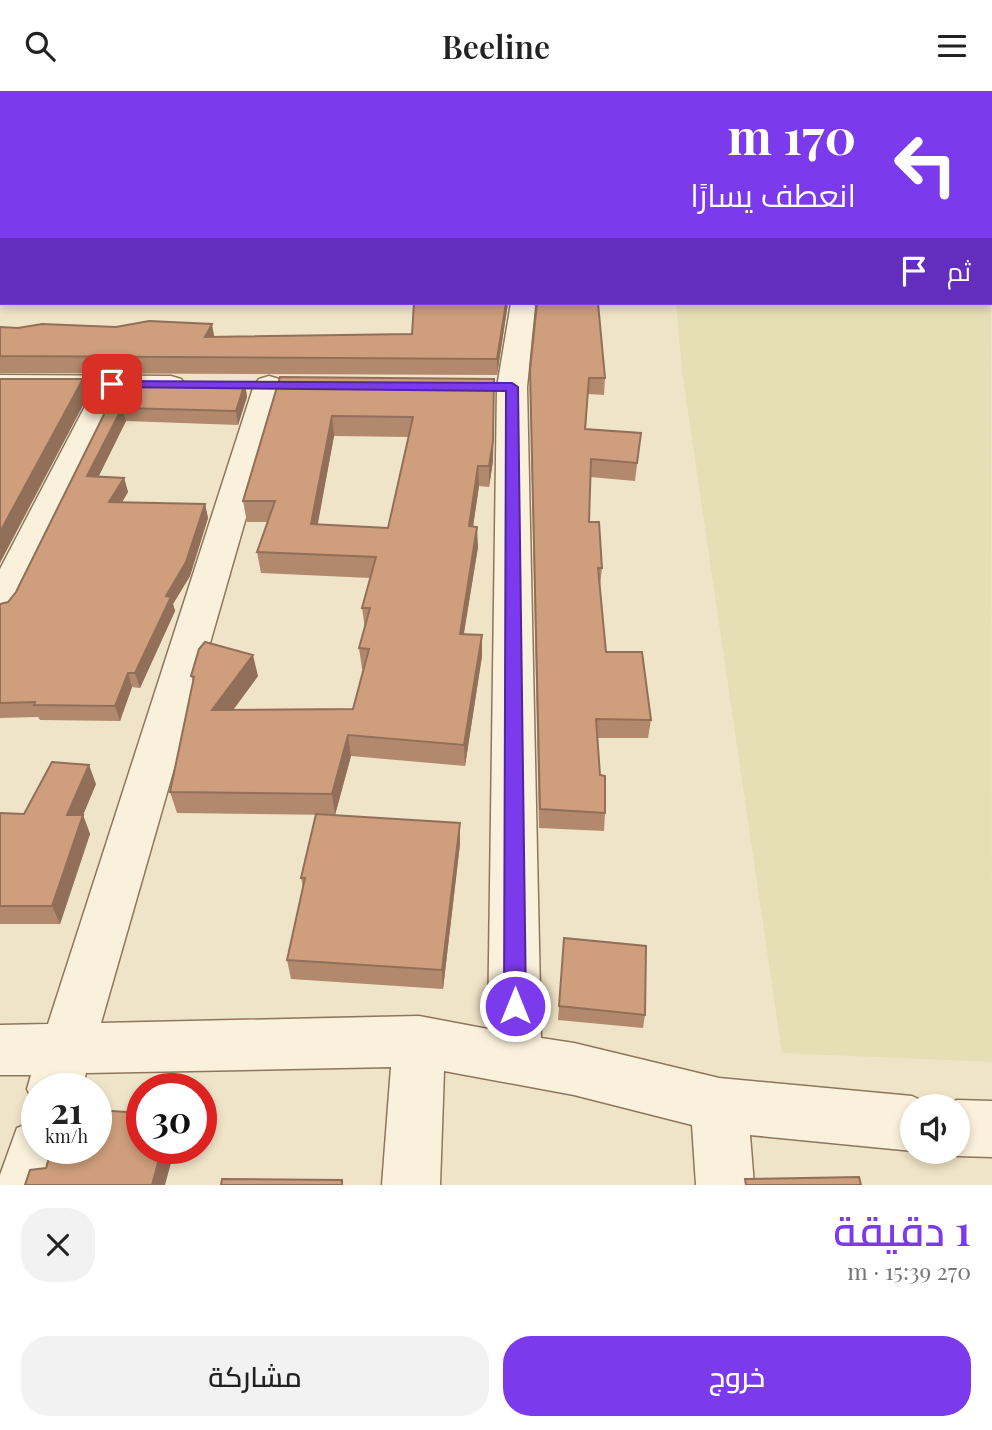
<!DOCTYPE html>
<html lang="ar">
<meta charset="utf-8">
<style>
body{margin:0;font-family:"Playfair Display",Cairo,serif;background:#f2f2f2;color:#222;direction:rtl;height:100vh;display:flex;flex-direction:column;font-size:26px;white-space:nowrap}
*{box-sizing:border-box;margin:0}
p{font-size:23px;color:#767676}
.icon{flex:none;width:38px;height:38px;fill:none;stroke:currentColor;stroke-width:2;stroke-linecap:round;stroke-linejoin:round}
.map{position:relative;height:1094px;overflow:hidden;direction:ltr}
.sheet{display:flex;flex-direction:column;background:#fff;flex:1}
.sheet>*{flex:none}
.guide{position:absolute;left:0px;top:0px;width:992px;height:214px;box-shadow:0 4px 10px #0003;direction:rtl;background:#7c3aed;color:#fff;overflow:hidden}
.fabs{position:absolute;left:900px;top:1003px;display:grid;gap:14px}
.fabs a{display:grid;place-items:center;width:70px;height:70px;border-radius:50%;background:#fff;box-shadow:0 4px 10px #0003;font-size:35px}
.speed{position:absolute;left:21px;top:982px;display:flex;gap:14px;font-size:35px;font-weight:700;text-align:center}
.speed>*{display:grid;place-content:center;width:91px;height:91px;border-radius:50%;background:#fff;box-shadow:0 4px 10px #0003;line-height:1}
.speed small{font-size:18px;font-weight:400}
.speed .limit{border:10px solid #d22;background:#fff;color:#111}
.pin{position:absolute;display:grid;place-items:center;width:60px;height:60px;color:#fff;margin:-30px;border-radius:14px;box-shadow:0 4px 10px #0006}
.me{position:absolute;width:77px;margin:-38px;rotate:0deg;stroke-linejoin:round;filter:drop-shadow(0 0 5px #0008)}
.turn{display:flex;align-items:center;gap:24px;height:147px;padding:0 21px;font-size:32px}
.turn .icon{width:91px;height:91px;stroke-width:2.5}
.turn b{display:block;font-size:49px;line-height:60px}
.then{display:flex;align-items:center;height:66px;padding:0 21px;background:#0003;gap:14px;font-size:26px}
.round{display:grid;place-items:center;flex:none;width:74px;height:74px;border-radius:28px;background:#f2f2f2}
.summary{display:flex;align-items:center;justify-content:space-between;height:119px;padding:0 21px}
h1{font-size:42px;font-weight:600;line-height:52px;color:#7c3aed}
.action{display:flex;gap:14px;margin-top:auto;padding:14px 21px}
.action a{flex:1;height:80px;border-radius:28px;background:#7c3aed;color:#fff;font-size:28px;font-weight:600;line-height:80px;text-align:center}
.action a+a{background:#f2f2f2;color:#222}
header{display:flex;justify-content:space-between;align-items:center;height:91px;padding:0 21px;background:#fff;font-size:32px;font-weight:600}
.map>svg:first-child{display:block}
.farmland{fill:#e6deb5}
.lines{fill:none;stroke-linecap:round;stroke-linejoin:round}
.minor-casing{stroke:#8d765c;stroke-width:3}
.highway-casing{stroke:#5b4430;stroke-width:3}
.minor{fill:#faf1dc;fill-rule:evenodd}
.highway{fill:#e0a458;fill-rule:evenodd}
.wall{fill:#b2896c;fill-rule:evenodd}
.shaded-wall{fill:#916f58}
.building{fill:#cf9f7d;stroke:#916f58;stroke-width:2;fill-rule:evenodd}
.route{fill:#7c3aed;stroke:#51269a;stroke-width:2}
</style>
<header><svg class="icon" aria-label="menu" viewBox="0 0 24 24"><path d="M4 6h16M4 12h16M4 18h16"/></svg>Beeline<svg class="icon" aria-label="search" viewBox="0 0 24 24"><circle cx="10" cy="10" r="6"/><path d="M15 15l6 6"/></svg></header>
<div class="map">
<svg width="992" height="1094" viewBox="0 0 992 1094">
<rect width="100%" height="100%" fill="#f0e4c8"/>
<path class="farmland" d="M 242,0 L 992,0 L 992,110 L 990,2 Z
M 991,184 L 992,971 L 782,962 L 682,280 L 676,212 L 990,212 Z"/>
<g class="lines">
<defs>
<path id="minor" d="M 511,212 L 533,212 L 535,215 L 527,296 L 541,947 L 574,952 L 719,987 L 912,1005 L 933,1015 L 912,1015 L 913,1060 L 750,1044 L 754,1094 L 696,1094 L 692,1034 L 574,1004 L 444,980 L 440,1094 L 382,1094 L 391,976 L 86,982 L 82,998 L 37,998 L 37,1018 L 27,998 L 31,984 L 0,984 L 0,934 L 48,933 L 254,294 L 259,288 L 269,285 L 279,288 L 284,294 L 101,932 L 419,925 L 488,938 L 497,296 Z
M 0,284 L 171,285 L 181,288 L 186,294 L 181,300 L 171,303 L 122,302 L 19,514 L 13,523 L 0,526 L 0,478 L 92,302 L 0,302 Z
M 957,1009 L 992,1010 L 992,1066 L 957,1065 L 946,1060 L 957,1060 L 957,1015 L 942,1015 Z
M 37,1029 L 37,1057 L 66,1057 L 55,1094 L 0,1094 L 0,1084 L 17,1037 Z"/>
<path id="highway" d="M 77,0 L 105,0 L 106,2 L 78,2 Z
M 199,0 L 228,0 L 229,2 L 200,2 Z
M 990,132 L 992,132 L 992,146 L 990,146 Z"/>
</defs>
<use href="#minor" class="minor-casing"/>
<use href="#highway" class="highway-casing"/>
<use href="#minor" class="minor"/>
<use href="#highway" class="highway"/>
</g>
<path class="wall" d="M 414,212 L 508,212 L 497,284 L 0,282 L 0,236 L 215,246 L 412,243 Z
M 535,212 L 609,212 L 609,213 L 598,213 L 605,287 L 604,304 L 588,303 L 586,338 L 641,342 L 635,390 L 590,386 L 589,431 L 602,477 L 600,495 L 606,561 L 651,629 L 648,647 L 597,647 L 600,684 L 605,722 L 604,740 L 539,737 L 530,296 L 530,279 L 537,214 Z
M 280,286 L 494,288 L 493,370 L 489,396 L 479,395 L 473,435 L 478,456 L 464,543 L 482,565 L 465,675 L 351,665 L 335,724 L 177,722 L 170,701 L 193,590 L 191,585 L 258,585 L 233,619 L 353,618 L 364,578 L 362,578 L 359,557 L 365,538 L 362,517 L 370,487 L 261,482 L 257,461 L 268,431 L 247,431 L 243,410 ZM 334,345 L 409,346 L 388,437 L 317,434 Z
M 120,291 L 245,292 L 247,306 L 238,334 L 126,330 L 98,386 L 124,387 L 128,401 L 122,411 L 205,413 L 208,427 L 190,485 L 173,513 L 175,520 L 140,597 L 132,596 L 120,630 L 40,629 L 38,626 L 0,627 L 0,513 L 8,511 L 16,501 Z
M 96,693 L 83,724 L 90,743 L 60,833 L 0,833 L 0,722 L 24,723 Z
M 460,753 L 443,898 L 291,888 L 287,869 L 303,796 L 301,787 Z
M 559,915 L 645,924 L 643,937 L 558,929 Z"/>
<path class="shaded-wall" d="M 506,212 L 508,212 L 497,284 L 497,268 Z
M 212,233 L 215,250 L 205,246 Z
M 83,288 L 88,305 L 0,472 L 0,441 Z
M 494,288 L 493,370 L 489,396 L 489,375 Z
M 245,292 L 247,306 L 238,334 L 236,320 Z
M 122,317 L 126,330 L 92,399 L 87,385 Z
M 332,325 L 334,345 L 314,454 L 311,433 Z
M 478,375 L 479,395 L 470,456 L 469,435 Z
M 124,387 L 128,401 L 114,425 L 109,411 Z
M 205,413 L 208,427 L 190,485 L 173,513 L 175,520 L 140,597 L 135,582 L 166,505 Z
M 477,436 L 478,456 L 460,564 L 460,543 Z
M 482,544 L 482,565 L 465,675 L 464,654 Z
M 253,564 L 258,585 L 217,641 L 212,619 Z
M 128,582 L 132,596 L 120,630 L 115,615 Z
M 348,644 L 351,665 L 335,724 L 332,703 Z
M 89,674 L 96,693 L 75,743 L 67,724 Z
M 83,724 L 90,743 L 60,833 L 52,815 Z
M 460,732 L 460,753 L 443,898 L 442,879 Z
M 162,1057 L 175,1057 L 165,1094 L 152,1094 Z"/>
<path class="building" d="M 414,212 L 506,212 L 497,268 L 0,265 L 0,236 L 18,237 L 42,233 L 116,236 L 149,230 L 212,233 L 205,246 L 412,243 Z
M 537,212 L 598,212 L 605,287 L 589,287 L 585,338 L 641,342 L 637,372 L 591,368 L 589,431 L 599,431 L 602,477 L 598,477 L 606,561 L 642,561 L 651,629 L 596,628 L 600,684 L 605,685 L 605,722 L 540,718 L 530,279 Z
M 280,286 L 494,288 L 493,350 L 489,375 L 478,375 L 469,435 L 477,436 L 460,543 L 482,544 L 464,654 L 348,644 L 332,703 L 170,701 L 194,586 L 191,585 L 199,558 L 205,551 L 253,564 L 212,619 L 353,618 L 369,558 L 359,557 L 370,517 L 362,517 L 376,466 L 257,461 L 275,410 L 243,410 ZM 332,325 L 413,326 L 388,437 L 311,433 Z
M 0,288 L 83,288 L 0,441 Z
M 120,291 L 245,292 L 236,320 L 122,317 L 87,385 L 124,387 L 109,411 L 205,413 L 186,471 L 166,505 L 171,506 L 135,582 L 128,582 L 115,615 L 34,614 L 35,611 L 0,612 L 0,513 L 8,511 L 16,501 Z
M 52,671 L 89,674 L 67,724 L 83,724 L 52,815 L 0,815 L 0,722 L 24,723 Z
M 316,723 L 460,732 L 442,879 L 287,869 L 305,787 L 301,787 Z
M 564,847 L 646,855 L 645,924 L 559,915 Z
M 96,1019 L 142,1022 L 142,1057 L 162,1057 L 152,1094 L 25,1094 L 30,1079 L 46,1077 L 52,1057 L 96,1057 Z
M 859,1086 L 861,1094 L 746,1094 L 745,1088 Z
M 222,1088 L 342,1089 L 342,1094 L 221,1094 Z"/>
<path class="route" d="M 112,290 L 512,292 L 518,296 L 526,915 L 522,922 L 515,925 L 507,922 L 504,915 L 506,300 L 108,296 L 108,291 Z"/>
</svg>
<div class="fabs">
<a><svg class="icon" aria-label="sound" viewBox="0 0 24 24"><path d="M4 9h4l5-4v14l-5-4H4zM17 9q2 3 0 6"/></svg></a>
</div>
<div class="speed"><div>21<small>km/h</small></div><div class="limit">30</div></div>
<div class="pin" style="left:112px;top:293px;background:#d93025"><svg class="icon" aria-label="arrive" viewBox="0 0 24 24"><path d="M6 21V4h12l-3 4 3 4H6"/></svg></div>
<svg class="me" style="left:515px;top:915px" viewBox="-20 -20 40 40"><circle r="17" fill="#7c3aed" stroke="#fff" stroke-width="3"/><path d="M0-11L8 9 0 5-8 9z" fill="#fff"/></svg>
<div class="guide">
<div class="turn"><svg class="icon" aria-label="left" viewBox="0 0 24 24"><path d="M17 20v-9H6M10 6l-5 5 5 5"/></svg><div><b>170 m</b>انعطف يسارًا</div></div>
<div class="then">ثم<svg class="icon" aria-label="arrive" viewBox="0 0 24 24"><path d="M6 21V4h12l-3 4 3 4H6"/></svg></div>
</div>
</div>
<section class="sheet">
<div class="summary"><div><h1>1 دقيقة</h1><p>270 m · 15:39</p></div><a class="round"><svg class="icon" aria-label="close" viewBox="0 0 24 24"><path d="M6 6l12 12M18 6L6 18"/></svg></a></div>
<div class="action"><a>خروج</a><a>مشاركة</a></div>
</section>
